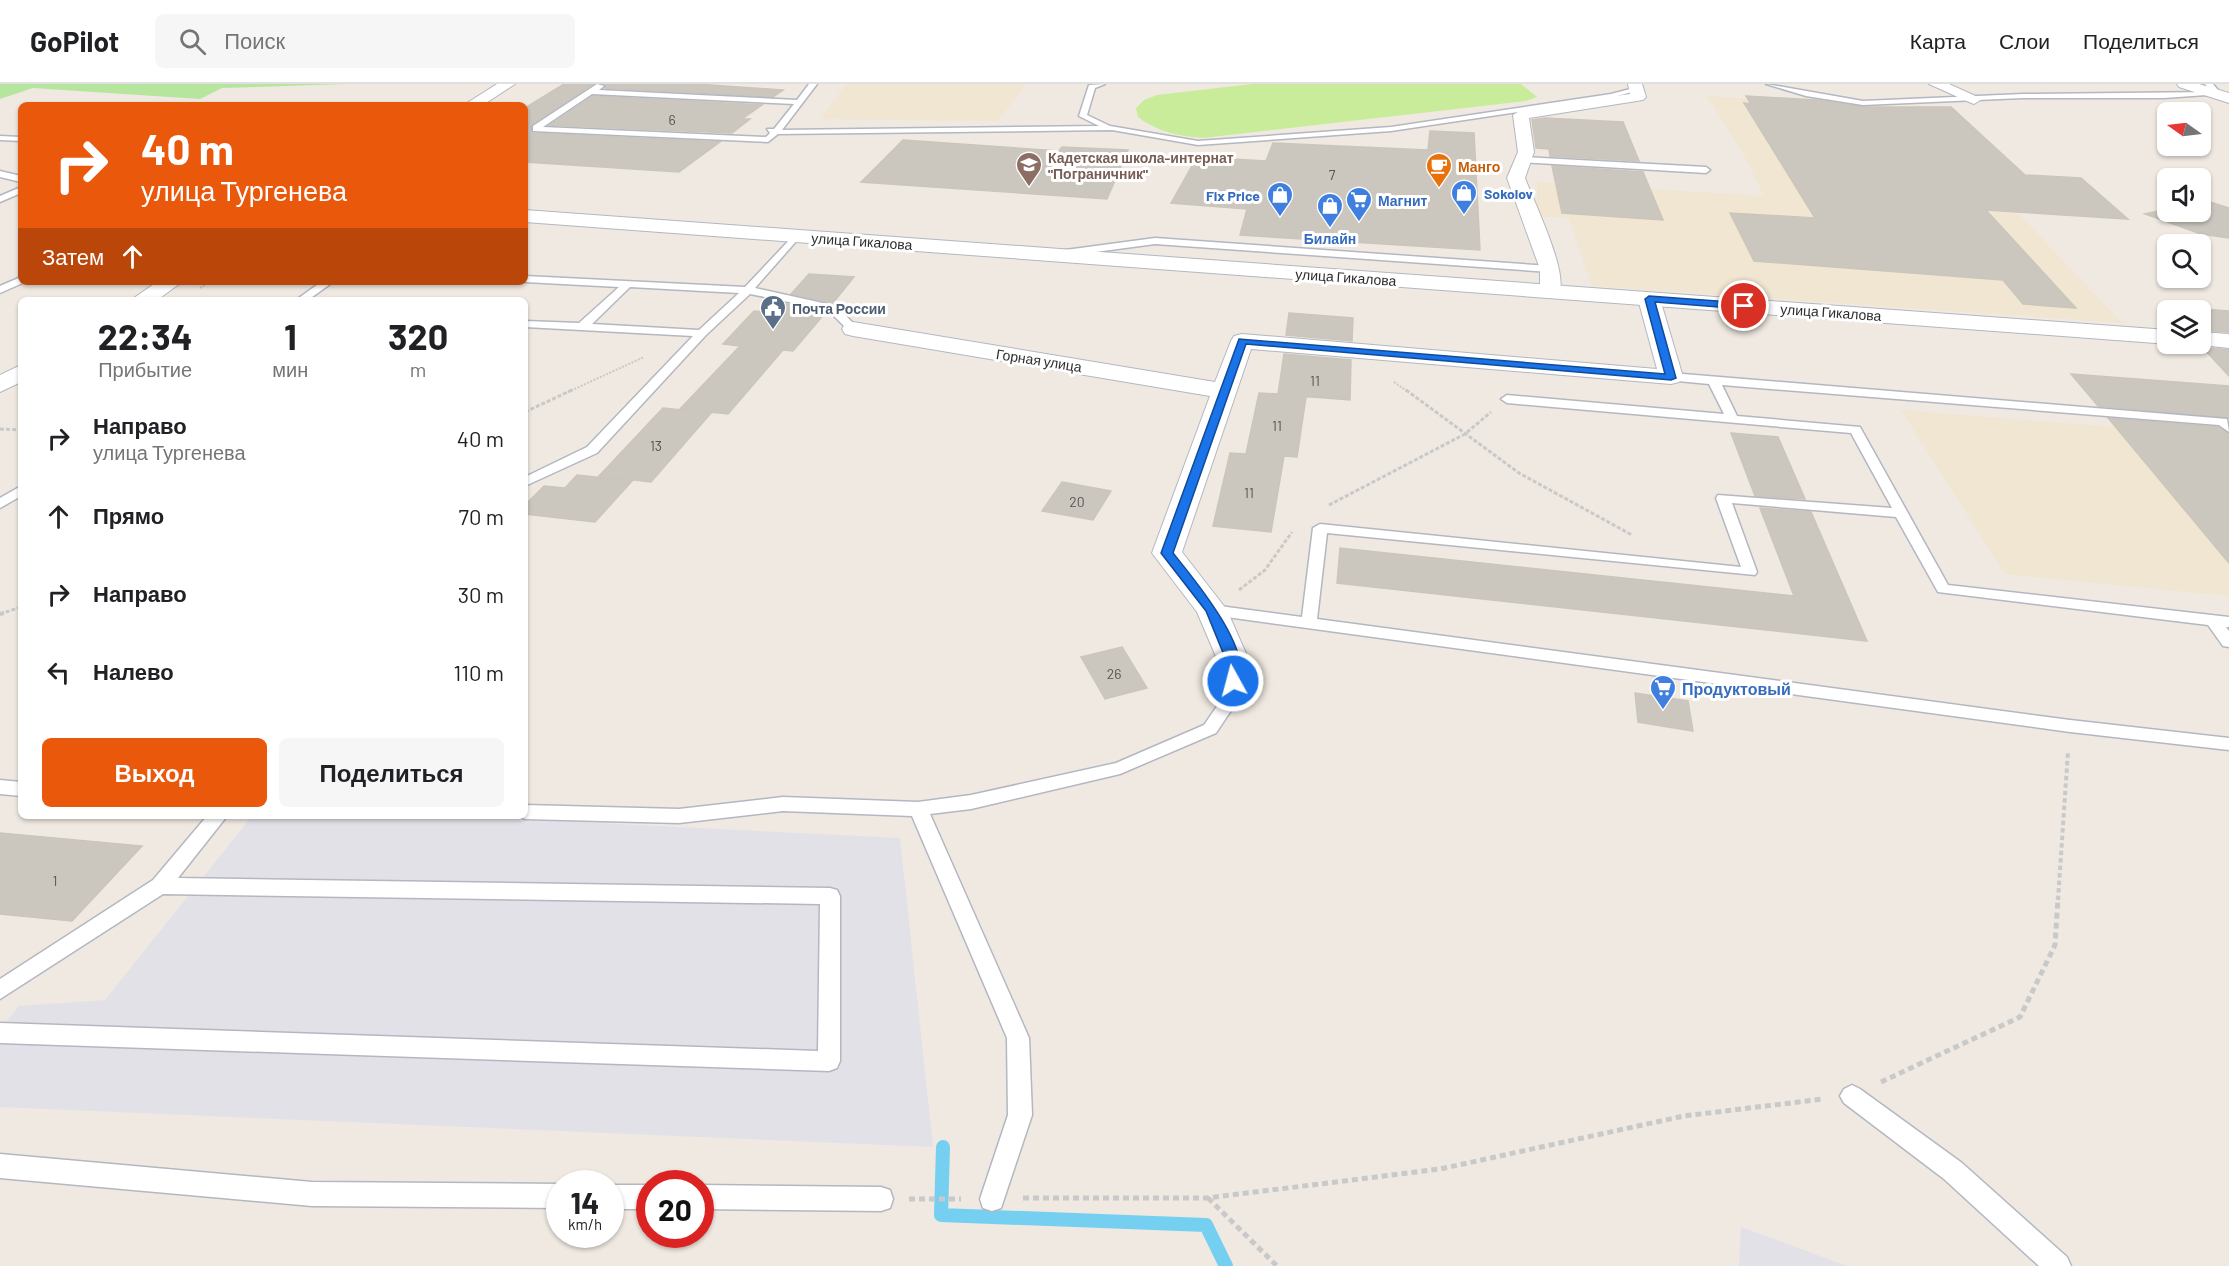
<!DOCTYPE html>
<html lang="ru">
<meta charset="utf-8">
<style>
body{margin:0;font-family:Barlow,sans-serif;background:#f6f6f6;color:#202124;height:100vh;display:flex;flex-direction:column;font-size:22px;white-space:nowrap}
*{box-sizing:border-box;margin:0}
p{font-size:20px;color:#757577}
.icon{flex:none;width:33px;height:33px;fill:none;stroke:currentColor;stroke-width:2;stroke-linecap:round;stroke-linejoin:round}
.map{position:relative;flex:1;overflow:hidden}
.drawer{position:absolute;left:18px;top:213px;width:510px;height:522px;display:flex;flex-direction:column;background:#fff;border-radius:9px;box-shadow:0 2px 4px #0004}
.drawer>*{flex:none}
.hud{position:absolute;left:18px;top:18px;width:510px;height:183px;border-radius:9px;box-shadow:0 2px 4px #0004;background:#ea580c;color:#fff;overflow:hidden}
.needle{width:39px;rotate:284deg}
.fabs{position:absolute;left:2157px;top:18px;display:grid;gap:12px}
.fabs a{display:grid;place-items:center;width:54px;height:54px;border-radius:9px;background:#fff;box-shadow:0 2px 4px #0004;font-size:30px}
.speed{position:absolute;left:546px;top:1086px;display:flex;gap:12px;font-size:30px;font-weight:700;text-align:center}
.speed>*{display:grid;place-content:center;width:78px;height:78px;border-radius:50%;background:#fff;box-shadow:0 2px 4px #0004;line-height:1}
.speed small{font-size:15px;font-weight:400}
.speed .limit{border:9px solid #d22;background:#fff;color:#111}
.pin{position:absolute;display:grid;place-items:center;width:51px;height:51px;color:#fff;margin:-26px;border:3px solid #fff;border-radius:50%;box-shadow:0 2px 6px #0007}
.me{position:absolute;width:66px;margin:-33px;rotate:353deg;stroke-linejoin:round;filter:drop-shadow(0 0 4px #0008)}
.turn{display:flex;align-items:center;gap:21px;height:126px;padding:0 24px;font-size:27px}
.turn .icon{width:78px;height:78px;stroke-width:2.5}
.turn b{display:block;font-size:42px;line-height:51px}
.then{display:flex;align-items:center;height:57px;padding:0 24px;background:#0003;gap:12px;font-size:22px}
.eta{display:flex;justify-content:space-evenly;align-items:center;height:102px;text-align:center}
.eta b{font-size:36px;font-weight:700;line-height:42px}
.primary-button{display:flex;gap:12px;margin-top:auto;padding:12px 24px}
.primary-button a{flex:1;height:69px;border-radius:9px;background:#ea580c;color:#fff;font-size:24px;font-weight:700;line-height:69px;text-align:center}
.primary-button a+a{background:#f6f6f6;color:#202124}
ul{padding:0;list-style:none}
li{display:flex;align-items:center;gap:18px;height:78px;padding:0 24px}
li div{flex:1}
li b{display:block;font-size:22px}
li em{font-style:normal}
header{display:flex;align-items:center;gap:36px;box-sizing:border-box;height:84px;padding:0 30px;background:#fff;border-bottom:2px solid #e0e0e0}
header strong{font-size:28px}
nav{display:flex;gap:33px;margin-inline-start:auto;font-size:21px}
.search{width:420px;height:54px;background:#f6f6f6;display:flex;align-items:center;gap:15px;box-sizing:border-box;padding:0 21px;border-radius:9px;color:#757577;font-size:22px}
.map>svg:first-child{display:block}
.industrial{fill:#e3e1e8}
.education{fill:#f0e6d1}
.green{fill:#b6e59e}
.pitch{fill:#c9ec9a}
.lines{fill:none;stroke-linecap:round;stroke-linejoin:round}
.stream{stroke:#75cff0;stroke-width:14}
.building{fill:#cbc7bf;stroke:#cbc5ba;stroke-width:1.5}
.lane-casing{stroke:#b4b7c1;stroke-width:3}
.street-casing{stroke:#b4b7c1;stroke-width:2}
.secondary-casing{stroke:#b4b7c1;stroke-width:2}
.path-far3{stroke:#c9c9c9;stroke-width:2;stroke-dasharray:2 1.5;stroke-linecap:butt}
.path-far2{stroke:#c9c9c9;stroke-width:3;stroke-dasharray:4 2;stroke-linecap:butt}
.path-far1{stroke:#c9c9c9;stroke-width:4;stroke-dasharray:4.5 3;stroke-linecap:butt}
.path{stroke:#c9c9c9;stroke-width:5;stroke-dasharray:6 4;stroke-linecap:butt}
.lane{fill:#fff;fill-rule:evenodd}
.street{fill:#fff;fill-rule:evenodd}
.secondary{fill:#fff;fill-rule:evenodd}
.route{fill:#1a73e8;stroke:#114b97;stroke-width:1.5}
.labels{text-anchor:middle;dominant-baseline:central;stroke-width:6;stroke-linejoin:round;paint-order:stroke}
.number-label{font-size:14px;fill:#555452}
.far-education-label{font-size:14px;font-weight:bold;fill:#785e54;stroke:#fff;text-anchor:start}
.far-food-label{font-size:14px;font-weight:bold;fill:#c56008;stroke:#fff;text-anchor:start}
.far-shop-label{font-size:14px;font-weight:bold;fill:#366cbe;stroke:#fff;text-anchor:start}
.far-street-label{font-size:14px;fill:#2e2e2e;stroke:#fff}
.far-service-label{font-size:14px;font-weight:bold;fill:#4e5e75;stroke:#fff;text-anchor:start}
.shop-label{font-size:16px;font-weight:bold;fill:#366cbe;stroke:#fff;text-anchor:start}
</style>
<header>
<strong>GoPilot</strong>
<div class="search"><svg class="icon" aria-label="search" viewBox="0 0 24 24"><circle cx="10" cy="10" r="6"/><path d="M15 15l6 6"/></svg>Поиск</div>
<nav><a>Карта</a><a>Слои</a><a>Поделиться</a></nav>
</header>
<div class="map">
<svg width="2229" height="1182" viewBox="0 0 2229 1182">
<rect width="100%" height="100%" fill="#efe9e1"/>
<path class="industrial" d="M 252,732 L 456,732 L 900,754 L 933,1063 L 0,1023 L 0,945 L 19,922 L 105,916 Z
M 1741,1143 L 1847,1182 L 1739,1182 Z"/>
<path class="education" d="M 846,0 L 1026,0 L 998,37 L 821,35 Z
M 1707,12 L 1915,24 L 1913,21 L 1951,23 L 2025,91 L 2128,135 L 2017,128 L 2122,239 L 1592,202 L 1569,134 L 1537,132 L 1537,98 L 1764,112 L 1744,71 Z
M 1901,326 L 2200,350 L 2229,379 L 2229,512 L 2005,490 Z"/>
<path class="green" d="M 0,0 L 346,0 L 222,4 L 200,15 L 33,4 L 0,15 Z"/>
<path class="pitch" d="M 1252,0 L 1521,0 L 1537,13 L 1526,17 L 1203,54 C 1178,52 1158,48 1138,33 L 1136,24 L 1144,16 L 1157,11 Z"/>
<g class="lines">
<path class="stream" d="M 943,1063 L 941,1131 L 1206,1141 L 1226,1182"/>
</g>
<path class="building" d="M 564,0 L 593,0 L 532,40 L 531,49 L 720,58 L 679,88 L 525,78 L 525,24 Z
M 605,0 L 696,0 L 783,6 L 773,13 L 605,4 Z
M 593,12 L 762,21 L 742,35 L 750,35 L 732,49 L 550,41 Z
M 1746,12 L 1817,16 L 1863,23 L 1951,23 L 2025,91 L 2081,94 L 2128,135 L 1986,126 L 2076,224 L 2023,220 L 2003,196 L 1754,177 L 1730,129 L 1815,134 L 1744,19 L 1751,20 Z
M 1545,34 L 1623,38 L 1639,77 L 1550,72 L 1549,65 L 1536,64 L 1532,36 Z
M 1430,47 L 1474,49 L 1480,166 L 1240,151 L 1247,125 L 1171,119 L 1197,73 L 1266,77 L 1273,59 L 1428,66 Z
M 903,56 L 1059,67 L 1062,63 L 1128,66 L 1107,115 L 861,98 Z
M 1552,82 L 1643,88 L 1663,136 L 1562,129 Z
M 2204,116 L 2229,124 L 2229,154 L 2201,150 L 2145,130 L 2168,125 L 2168,128 L 2200,128 L 2200,117 Z
M 809,190 L 854,193 L 833,219 L 791,210 Z
M 782,219 L 826,228 L 793,267 L 783,266 L 728,330 L 680,325 L 740,262 L 723,260 L 754,227 L 773,229 Z
M 2164,222 L 2229,227 L 2229,248 L 2200,246 L 2200,226 L 2168,226 Z
M 1289,229 L 1353,234 L 1352,257 L 1286,251 Z
M 2202,263 L 2229,266 L 2229,292 Z
M 1284,270 L 1351,276 L 1350,316 L 1286,311 L 1306,313 L 1297,373 L 1284,372 L 1271,448 L 1213,442 L 1230,369 L 1246,370 L 1259,309 L 1278,310 Z
M 2071,290 L 2229,302 L 2229,334 L 2098,322 Z
M 663,324 L 711,329 L 651,398 L 599,392 Z
M 2108,334 L 2218,343 L 2229,350 L 2229,479 Z
M 1731,349 L 1778,353 L 1805,415 L 1755,412 Z
M 577,391 L 632,397 L 595,438 L 525,430 L 525,421 L 544,402 L 565,404 Z
M 1062,398 L 1111,407 L 1093,436 L 1042,427 Z
M 1760,424 L 1811,428 L 1867,557 L 1337,499 L 1340,464 L 1794,512 Z
M 1122,563 L 1147,604 L 1105,615 L 1081,573 Z
M 1635,609 L 1688,617 L 1693,647 L 1638,638 Z
M 0,749 L 142,762 L 72,837 L 0,830 Z"/>
<g class="lines">
<defs>
<path id="lane" d="M 597,0 L 604,2 L 599,6 L 797,16 L 809,0 L 817,0 L 782,46 L 1099,42 L 1079,32 L 1089,1 L 1105,0 L 1095,4 L 1087,31 L 1110,42 L 1198,57 L 1391,43 L 1611,10 L 1634,4 L 1638,6 L 1611,14 L 1391,47 L 1198,61 L 1112,46 L 778,50 L 768,58 L 533,47 L 533,42 ZM 592,10 L 794,20 L 774,45 L 767,45 L 770,49 L 766,53 L 543,43 Z
M 1766,0 L 1863,17 L 2023,10 L 2211,8 L 2205,0 L 2213,0 L 2221,10 L 2164,14 L 2023,14 L 1863,21 L 1806,12 Z
M 0,52 L 21,53 L 21,57 L 0,56 Z
M 1523,73 L 1706,83 L 1710,86 L 1706,89 L 1520,78 Z
M 0,87 L 21,92 L 21,98 L 0,93 Z
M 21,103 L 21,109 L 0,118 L 0,112 Z
M 796,149 L 801,152 L 799,154 L 755,204 L 836,222 L 857,243 L 857,247 L 849,247 L 828,226 L 750,210 L 706,251 L 597,369 L 525,402 L 525,393 L 587,363 L 693,252 L 525,243 L 525,237 L 579,239 L 619,203 L 525,198 L 525,192 L 745,203 ZM 630,203 L 739,209 L 699,246 L 592,240 Z
M 1155,154 L 1550,182 L 1555,185 L 1550,188 L 1155,160 L 1058,173 L 1053,170 L 1058,167 Z
M 21,193 L 21,198 L 25,198 L 0,209 L 0,202 Z
M 321,198 L 333,198 L 308,216 L 296,216 Z
M 1671,289 L 2227,335 L 2229,348 L 2219,341 L 1722,301 L 1737,332 L 1860,343 L 1948,501 L 2229,533 L 2229,543 L 2226,543 L 2229,547 L 2229,563 L 2223,562 L 2208,541 L 1938,508 L 1896,433 L 1732,419 L 1757,488 L 1755,491 L 1327,449 L 1317,535 L 2070,636 L 2229,654 L 2229,666 L 2070,648 L 1212,531 L 1204,526 L 1212,521 L 1302,533 L 1313,444 L 1320,440 L 1741,483 L 1716,414 L 1718,411 L 1892,424 L 1851,349 L 1507,319 L 1501,315 L 1507,311 L 1724,330 L 1709,300 L 1667,296 L 1667,290 Z
M 21,402 L 21,412 L 0,424 L 0,414 Z
M 1235,576 L 1243,581 L 1240,613 L 1216,649 L 1120,690 L 971,725 L 930,730 L 1029,954 L 1032,1031 L 1001,1124 L 992,1127 L 983,1124 L 980,1115 L 1008,1031 L 1007,954 L 912,732 L 783,727 L 679,739 L 525,735 L 518,732 L 525,732 L 525,721 L 679,725 L 783,713 L 918,718 L 971,711 L 1116,679 L 1204,641 L 1224,612 L 1227,581 Z
M 0,696 L 21,698 L 21,712 L 0,710 Z
M 207,732 L 227,732 L 178,794 L 830,804 L 837,806 L 840,812 L 840,977 L 837,984 L 829,987 L 0,959 L 0,939 L 818,967 L 820,820 L 163,810 L 0,915 L 0,895 L 153,796 Z
M 1852,1001 L 1860,1005 L 1962,1079 L 2067,1173 L 2071,1182 L 2039,1182 L 1944,1095 L 1844,1019 L 1840,1012 L 1844,1005 Z
M 0,1070 L 312,1098 L 560,1100 L 560,1124 L 312,1122 L 0,1094 Z
M 610,1101 L 650,1101 L 650,1125 L 610,1125 Z
M 700,1101 L 881,1103 L 890,1106 L 893,1115 L 890,1124 L 881,1127 L 700,1125 Z"/>
<path id="street" d="M 1628,0 L 1642,0 L 1646,13 L 1643,16 L 1529,34 L 1534,68 L 1525,94 C 1533,116 1571,193 1558,211 L 1544,211 L 1540,207 L 1540,185 L 1507,94 L 1518,68 L 1513,31 L 1521,26 L 1630,10 Z
M 1929,0 L 1949,0 L 1982,15 L 1974,20 L 1969,18 Z
M 1649,209 L 1657,210 L 1660,215 L 1683,293 L 1679,298 L 1671,300 L 1251,265 L 1182,468 L 1227,526 L 1251,581 L 1247,589 L 1235,592 L 1223,589 L 1197,528 L 1152,469 L 1210,312 L 853,252 L 845,250 L 842,245 L 845,240 L 853,238 L 1215,298 L 1231,257 L 1234,252 L 1242,250 L 1657,285 L 1638,215 L 1641,210 Z"/>
<path id="secondary" d="M 497,0 L 515,0 L 483,21 L 464,21 Z
M 2177,0 L 2199,0 L 2229,9 L 2229,19 L 2179,3 Z
M 525,126 L 2168,246 L 2169,260 L 525,138 Z
M 157,198 L 182,198 L 157,216 L 131,216 Z
M 2200,248 L 2229,250 L 2229,264 L 2192,260 L 2200,260 Z
M 21,281 L 21,298 L 0,308 L 0,291 Z"/>
</defs>
<use href="#lane" class="lane-casing"/>
<use href="#street" class="street-casing"/>
<use href="#secondary" class="secondary-casing"/>
<path class="path-far3" d="M 200,204 L 210,198
M 1394,298 L 1408,308
M 568,308 L 644,273"/>
<path class="path-far2" d="M 1406,306 L 1519,389 L 1632,451
M 525,328 L 572,306
M 0,345 L 21,346
M 1329,421 L 1465,350 L 1491,328
M 1239,506 L 1265,486 L 1292,448
M 0,530 L 21,523"/>
<path class="path-far1" d="M 0,530 L 4,529
M 2058,816 L 2068,667"/>
<path class="path" d="M 1881,998 L 2020,933 L 2055,861 L 2058,814
M 1023,1114 L 1207,1114 L 1440,1085 L 1684,1032 L 1823,1015
M 1208,1114 L 1277,1182
M 909,1115 L 961,1115"/>
<use href="#lane" class="lane"/>
<use href="#street" class="street"/>
<use href="#secondary" class="secondary"/>
</g>
<path class="route" d="M 1649,212 L 1744,219 L 1748,222 L 1744,225 L 1655,218 L 1676,294 L 1671,296 L 1246,260 L 1173,469 C 1193,494 1255,567 1238,600 L 1229,600 L 1228,581 L 1206,527 L 1161,469 L 1239,255 L 1665,290 L 1645,215 Z"/>
<defs>
<symbol id="school-pin" viewBox="-11 -11 22 30"><path d="M0 17L-7.5 6A9.5 9.5 0 1 1 7.5 6Z" fill="#8d6e63" stroke="#fff"/><path d="M0-5L7-2L0 1L-7-2ZM-4 1L0 2.5L4 1V4Q0 6-4 4Z" fill="#fff"/></symbol>
<symbol id="cafe-pin" viewBox="-11 -11 22 30"><path d="M0 17L-7.5 6A9.5 9.5 0 1 1 7.5 6Z" fill="#e8710a" stroke="#fff"/><path d="M-5.5-4.5H6V0H3Q3 3.5 0 3.5H-2.5Q-5.5 3.5-5.5 0ZM3-3.2v2h1.7v-2ZM-6 4.5H4V6H-6Z" fill="#fff"/></symbol>
<symbol id="shop-pin" viewBox="-11 -11 22 30"><path d="M0 17L-7.5 6A9.5 9.5 0 1 1 7.5 6Z" fill="#3f7fe0" stroke="#fff"/><path d="M-5-2.5h2.3a2.7 3.5 0 0 1 5.4 0H5L5.5 6h-11ZM-1.5-2.5h3a1.5 2.3 0 0 0-3 0Z" fill="#fff"/></symbol>
<symbol id="supermarket-pin" viewBox="-11 -11 22 30"><path d="M0 17L-7.5 6A9.5 9.5 0 1 1 7.5 6Z" fill="#3f7fe0" stroke="#fff"/><path d="M-6-5.5h2.5l.6 2H6L4.5 2H-2.5L-4.4-4H-6ZM-1.5 3.2a1.3 1.3 0 1 0 .1 0ZM3 3.2a1.3 1.3 0 1 0 .1 0Z" fill="#fff"/></symbol>
<symbol id="civic-pin" viewBox="-11 -11 22 30"><path d="M0 17L-7.5 6A9.5 9.5 0 1 1 7.5 6Z" fill="#5c6f8a" stroke="#fff"/><path d="M-.6-6.5H3V-4.5H.6V-3L4-1V1h2V6H-6V1h2V-1L-.6-3ZM-1.2 2.5V6h2.4V2.5Z" fill="#fff"/></symbol>
</defs>
<g fill-rule="evenodd">
<use href="#school-pin" x="1014" y="66" width="30" height="40"/>
<use href="#cafe-pin" x="1424" y="67" width="30" height="40"/>
<use href="#shop-pin" x="1449" y="94" width="30" height="40"/>
<use href="#shop-pin" x="1265" y="96" width="30" height="40"/>
<use href="#supermarket-pin" x="1344" y="101" width="30" height="40"/>
<use href="#shop-pin" x="1315" y="107" width="30" height="40"/>
<use href="#civic-pin" x="758" y="209" width="30" height="40"/>
<use href="#supermarket-pin" x="1648" y="589" width="30" height="40"/>
</g>
<g class="labels">
<g class="number-label">
<text x="672" y="35">6</text>
<text x="1332" y="90">7</text>
<text x="1315" y="296">11</text>
<text x="1277" y="341">11</text>
<text x="656" y="361">13</text>
<text x="1249" y="408">11</text>
<text x="1077" y="417">20</text>
<text x="1114" y="589">26</text>
<text x="55" y="796">1</text>
</g>
<g class="far-education-label">
<text x="1048" y="73">Кадетская школа-интернат<tspan x="1048" dy="16">"Пограничник"</tspan></text>
</g>
<g class="far-food-label">
<text x="1458" y="82">Манго</text>
</g>
<g class="far-shop-label">
<text x="1484" y="109">Sokolov</text>
<text x="1260" y="111" text-anchor="end">Fix Price</text>
<text x="1378" y="116">Магнит</text>
<text x="1330" y="154" text-anchor="middle">Билайн</text>
</g>
<g class="far-street-label">
<text transform="translate(862 157) rotate(4)">улица Гикалова</text>
<text transform="translate(1346 193) rotate(4)">улица Гикалова</text>
<text transform="translate(1831 228) rotate(4)">улица Гикалова</text>
<text transform="translate(1039 276) rotate(9)">Горная улица</text>
</g>
<g class="far-service-label">
<text x="792" y="224">Почта России</text>
</g>
<g class="shop-label">
<text x="1682" y="604">Продуктовый</text>
</g>
</g>
</svg>
<div class="fabs">
<a><svg class="needle" viewBox="-14 -14 28 28"><path d="M0-13l5 13h-10z" fill="#e53935"/><path d="M0 13l5-13h-10z" fill="#757577"/></svg></a>
<a><svg class="icon" aria-label="sound" viewBox="0 0 24 24"><path d="M4 9h4l5-4v14l-5-4H4zM17 9q2 3 0 6"/></svg></a>
<a><svg class="icon" aria-label="search" viewBox="0 0 24 24"><circle cx="10" cy="10" r="6"/><path d="M15 15l6 6"/></svg></a>
<a><svg class="icon" aria-label="layers" viewBox="0 0 24 24"><path d="M12 4l9 5-9 5-9-5zM3 14l9 5 9-5"/></svg></a>
</div>
<div class="speed"><div>14<small>km/h</small></div><div class="limit">20</div></div>
<div class="pin" style="left:1744px;top:222px;background:#d93025"><svg class="icon" aria-label="arrive" viewBox="0 0 24 24"><path d="M6 21V4h12l-3 4 3 4H6"/></svg></div>
<svg class="me" style="left:1233px;top:597px" viewBox="-20 -20 40 40"><circle r="17" fill="#1a73e8" stroke="#fff" stroke-width="3"/><path d="M0-11L8 9 0 5-8 9z" fill="#fff"/></svg>
<div class="hud">
<div class="turn"><svg class="icon" aria-label="right" viewBox="0 0 24 24"><path d="M7 20v-9h11M14 6l5 5-5 5"/></svg><div><b>40 m</b>улица Тургенева</div></div>
<div class="then">Затем<svg class="icon" aria-label="ahead" viewBox="0 0 24 24"><path d="M12 20V5M6 11l6-6 6 6"/></svg></div>
</div>
<section class="drawer">
<div class="eta">
<div><b>22:34</b><p>Прибытие</p></div>
<div><b>1</b><p>мин</p></div>
<div><b>320</b><p>m</p></div>
</div>
<ul>
<li><svg class="icon" aria-label="right" viewBox="0 0 24 24"><path d="M7 20v-9h11M14 6l5 5-5 5"/></svg><div><b>Направо</b><p>улица Тургенева</p></div><em>40 m</em></li>
<li><svg class="icon" aria-label="ahead" viewBox="0 0 24 24"><path d="M12 20V5M6 11l6-6 6 6"/></svg><div><b>Прямо</b></div><em>70 m</em></li>
<li><svg class="icon" aria-label="right" viewBox="0 0 24 24"><path d="M7 20v-9h11M14 6l5 5-5 5"/></svg><div><b>Направо</b></div><em>30 m</em></li>
<li><svg class="icon" aria-label="left" viewBox="0 0 24 24"><path d="M17 20v-9H6M10 6l-5 5 5 5"/></svg><div><b>Налево</b></div><em>110 m</em></li>
</ul>
<div class="primary-button"><a>Выход</a><a>Поделиться</a></div>
</section>
</div>
